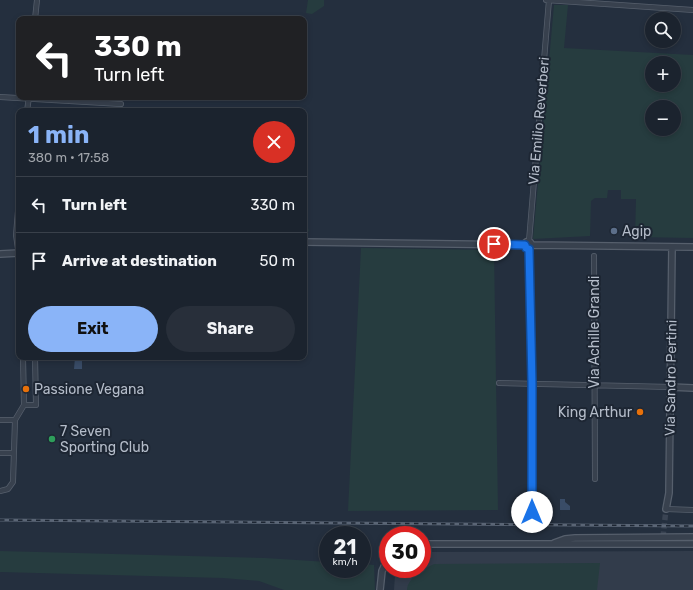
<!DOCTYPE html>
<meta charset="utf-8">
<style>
body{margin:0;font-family:Rubik,sans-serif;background:#282f3a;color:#f1f3f6;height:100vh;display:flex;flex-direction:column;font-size:15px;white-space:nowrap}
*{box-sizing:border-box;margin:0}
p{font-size:13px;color:#a0a4aa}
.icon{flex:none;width:22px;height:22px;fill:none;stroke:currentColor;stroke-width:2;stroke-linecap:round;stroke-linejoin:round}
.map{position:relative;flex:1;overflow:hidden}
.details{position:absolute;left:16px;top:108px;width:291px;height:252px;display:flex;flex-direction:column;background:#1b232e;border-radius:8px;box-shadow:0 2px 6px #0003,0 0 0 1px #39404a}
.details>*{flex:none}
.banner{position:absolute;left:16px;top:16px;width:291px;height:84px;border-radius:8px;box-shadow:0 2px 6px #0003,0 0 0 1px #39404a;background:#202124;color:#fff;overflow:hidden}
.controls{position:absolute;left:645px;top:12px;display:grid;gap:8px}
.controls a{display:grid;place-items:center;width:36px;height:36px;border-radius:50%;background:#1b232e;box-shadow:0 2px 6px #0003,0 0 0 1px #39404a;font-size:20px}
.speed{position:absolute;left:319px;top:526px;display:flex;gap:8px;font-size:20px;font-weight:700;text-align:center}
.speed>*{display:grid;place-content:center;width:52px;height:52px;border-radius:50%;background:#1b232e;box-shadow:0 2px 6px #0003,0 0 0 1px #39404a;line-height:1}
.speed small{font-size:10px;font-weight:400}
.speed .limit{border:6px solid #d22;background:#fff;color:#111}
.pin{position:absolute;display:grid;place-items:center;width:34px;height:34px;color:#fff;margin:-17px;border:2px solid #fff;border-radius:50%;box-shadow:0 1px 4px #0007}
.me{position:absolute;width:44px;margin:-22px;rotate:0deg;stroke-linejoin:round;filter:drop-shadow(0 0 3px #0008)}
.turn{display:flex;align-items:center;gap:14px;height:84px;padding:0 12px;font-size:18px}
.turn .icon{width:52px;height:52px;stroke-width:2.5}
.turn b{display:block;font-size:28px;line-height:34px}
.round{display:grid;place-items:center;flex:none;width:42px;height:42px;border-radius:21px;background:#282f3a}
.overview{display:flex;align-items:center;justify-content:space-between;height:68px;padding:0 12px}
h1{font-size:24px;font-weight:700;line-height:30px;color:#8ab4f8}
.primary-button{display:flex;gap:8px;margin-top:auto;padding:8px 12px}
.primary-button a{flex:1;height:46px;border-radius:24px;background:#8ab4f8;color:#111;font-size:16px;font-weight:700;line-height:46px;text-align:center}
.primary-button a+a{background:#282f3a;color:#f1f3f6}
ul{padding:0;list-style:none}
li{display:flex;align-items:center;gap:12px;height:56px;padding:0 12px;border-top:1px solid #39404a}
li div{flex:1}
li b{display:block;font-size:15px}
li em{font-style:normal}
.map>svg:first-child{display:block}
.airport{fill:#323c4b}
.green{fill:#263c3f;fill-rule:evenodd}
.water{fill:#394c67}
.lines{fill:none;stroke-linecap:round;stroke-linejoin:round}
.tertiary-tunnel{stroke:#3a4453;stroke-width:5.5;stroke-dasharray:5.5 3;stroke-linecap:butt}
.minor-casing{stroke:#565f6c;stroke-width:6}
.tertiary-casing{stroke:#565f6c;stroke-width:8}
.minor{stroke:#38414e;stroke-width:4.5}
.tertiary{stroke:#38414e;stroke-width:5.5}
.rail-casing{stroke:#5a6575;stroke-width:3}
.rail{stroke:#1d2633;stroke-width:1.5;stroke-dasharray:4.5;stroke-linecap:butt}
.route-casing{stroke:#114b97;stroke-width:10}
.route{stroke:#1a73e8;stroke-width:7}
.service-dot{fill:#5c6f8a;stroke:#1d2633;stroke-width:1.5}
.food-dot{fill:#e8710a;stroke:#1d2633;stroke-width:1.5}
.leisure-dot{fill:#2e9e5b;stroke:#1d2633;stroke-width:1.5}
.labels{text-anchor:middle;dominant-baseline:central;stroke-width:4;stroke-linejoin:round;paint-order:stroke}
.street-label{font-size:14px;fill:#b4bcc9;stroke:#1d2633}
.poi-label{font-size:14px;fill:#b4bcc9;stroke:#1d2633;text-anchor:start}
</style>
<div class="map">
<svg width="693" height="590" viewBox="0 0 693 590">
<rect width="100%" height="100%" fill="#242f3e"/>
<path class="airport" d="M 693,551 L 693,590 L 394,590 L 395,575 L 398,569 L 422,569 L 422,552 Z"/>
<path class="green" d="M 308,0 L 324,0 L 324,6 L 312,14 L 306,13 Z
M 554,5 L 568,5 L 564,48 L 693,55 L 693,238 L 635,237 L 636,199 L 621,199 L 621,190 L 608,190 L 607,198 L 595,198 L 591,201 L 590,236 L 533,239 ZM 652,63 L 674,63 L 674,85 L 652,85 ZM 652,107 L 674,107 L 674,129 L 652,129 Z
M 304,208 L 308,213 L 307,225 L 309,231 L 304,234 Z
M 361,248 L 494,250 L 498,510 L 348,511 Z
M 0,551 L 265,558 L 328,562 L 328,569 L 362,569 L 362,564 L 374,565 L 375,590 L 284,590 L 259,581 L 223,578 L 0,572 Z
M 600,563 L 597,590 L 407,590 C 408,577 424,569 434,564 Z"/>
<path class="water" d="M 75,357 L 82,358 L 82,369 L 74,369 Z
M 560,499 L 565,499 L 565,502 L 570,506 L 570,510 L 560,510 Z"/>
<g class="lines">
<path class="tertiary-tunnel" d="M 663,537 L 666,509"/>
<defs>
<path id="minor" d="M 546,0 L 693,10
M 35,19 L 37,0
M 0,97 L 121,104
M 27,111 L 29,97
M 19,199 L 16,235 L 19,256
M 529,241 L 549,0
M 529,249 L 532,383 L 532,512
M 594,256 L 595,479
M 499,383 L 671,387
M 24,405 L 36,405 L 35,357
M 0,420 L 15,420
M 0,453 L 14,453
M 0,491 L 8,489 L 13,482 L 15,420 L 24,405 L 23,357
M 666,509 L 693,510"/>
<path id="tertiary" d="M524.5 245a3.5 3.5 0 1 1 7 0a3.5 3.5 0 1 1-7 0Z
M 304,242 L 525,245
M 532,245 L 693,247
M 0,254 L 19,253
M 671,387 L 693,388
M 666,509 L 669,493 L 672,247
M 554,543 L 565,539 L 575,538 L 693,537
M 422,544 L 693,544
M 380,590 L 382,571 L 388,558"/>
</defs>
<use href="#minor" class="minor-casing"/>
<use href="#tertiary" class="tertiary-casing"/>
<use href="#minor" class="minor"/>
<use href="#tertiary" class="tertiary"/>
<defs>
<path id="rail" d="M 0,520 L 693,526"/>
</defs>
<use href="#rail" class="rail-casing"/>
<use href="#rail" class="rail"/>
</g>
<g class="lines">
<defs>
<path id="route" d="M 494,244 L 525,245 L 526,248 L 529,249 L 532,383 L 532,512"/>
</defs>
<use href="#route" class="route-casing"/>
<use href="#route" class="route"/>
</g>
<circle class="service-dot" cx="614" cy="231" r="4"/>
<g class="food-dot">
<circle cx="26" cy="389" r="4"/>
<circle cx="640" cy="412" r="4"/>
</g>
<circle class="leisure-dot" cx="52" cy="439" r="4"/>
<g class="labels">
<g class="street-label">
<text transform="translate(539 121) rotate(-85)">Via Emilio Reverberi</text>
<text transform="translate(594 332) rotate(-90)">Via Achille Grandi</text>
<text transform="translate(671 378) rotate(-89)">Via Sandro Pertini</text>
</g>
<g class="poi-label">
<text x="622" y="231">Agip</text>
<text x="34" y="389">Passione Vegana</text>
<text x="632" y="412" text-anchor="end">King Arthur</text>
<text x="60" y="431">7 Seven<tspan x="60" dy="16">Sporting Club</tspan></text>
</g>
</g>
</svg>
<div class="controls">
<a><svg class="icon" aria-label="search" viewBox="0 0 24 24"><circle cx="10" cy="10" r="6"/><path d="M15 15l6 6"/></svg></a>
<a>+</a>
<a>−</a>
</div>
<div class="speed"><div>21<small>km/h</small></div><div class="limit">30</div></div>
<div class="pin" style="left:494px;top:244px;background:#d93025"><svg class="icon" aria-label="arrive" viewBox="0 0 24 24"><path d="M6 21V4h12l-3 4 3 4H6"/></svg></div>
<svg class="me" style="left:532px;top:512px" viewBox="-20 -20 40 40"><circle r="19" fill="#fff"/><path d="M0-13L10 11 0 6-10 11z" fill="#1a73e8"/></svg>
<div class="banner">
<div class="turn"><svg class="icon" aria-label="left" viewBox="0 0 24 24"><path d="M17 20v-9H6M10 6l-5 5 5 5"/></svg><div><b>330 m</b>Turn left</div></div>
</div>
<section class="details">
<div class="overview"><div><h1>1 min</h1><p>380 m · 17:58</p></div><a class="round" style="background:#d93025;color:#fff"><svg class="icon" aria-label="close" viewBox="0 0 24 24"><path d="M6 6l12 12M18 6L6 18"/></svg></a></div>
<ul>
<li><svg class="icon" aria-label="left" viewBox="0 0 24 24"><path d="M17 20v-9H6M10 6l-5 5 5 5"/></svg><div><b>Turn left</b></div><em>330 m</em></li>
<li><svg class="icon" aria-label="arrive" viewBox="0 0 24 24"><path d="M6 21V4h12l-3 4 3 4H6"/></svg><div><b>Arrive at destination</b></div><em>50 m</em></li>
</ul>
<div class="primary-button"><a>Exit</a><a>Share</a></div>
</section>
</div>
